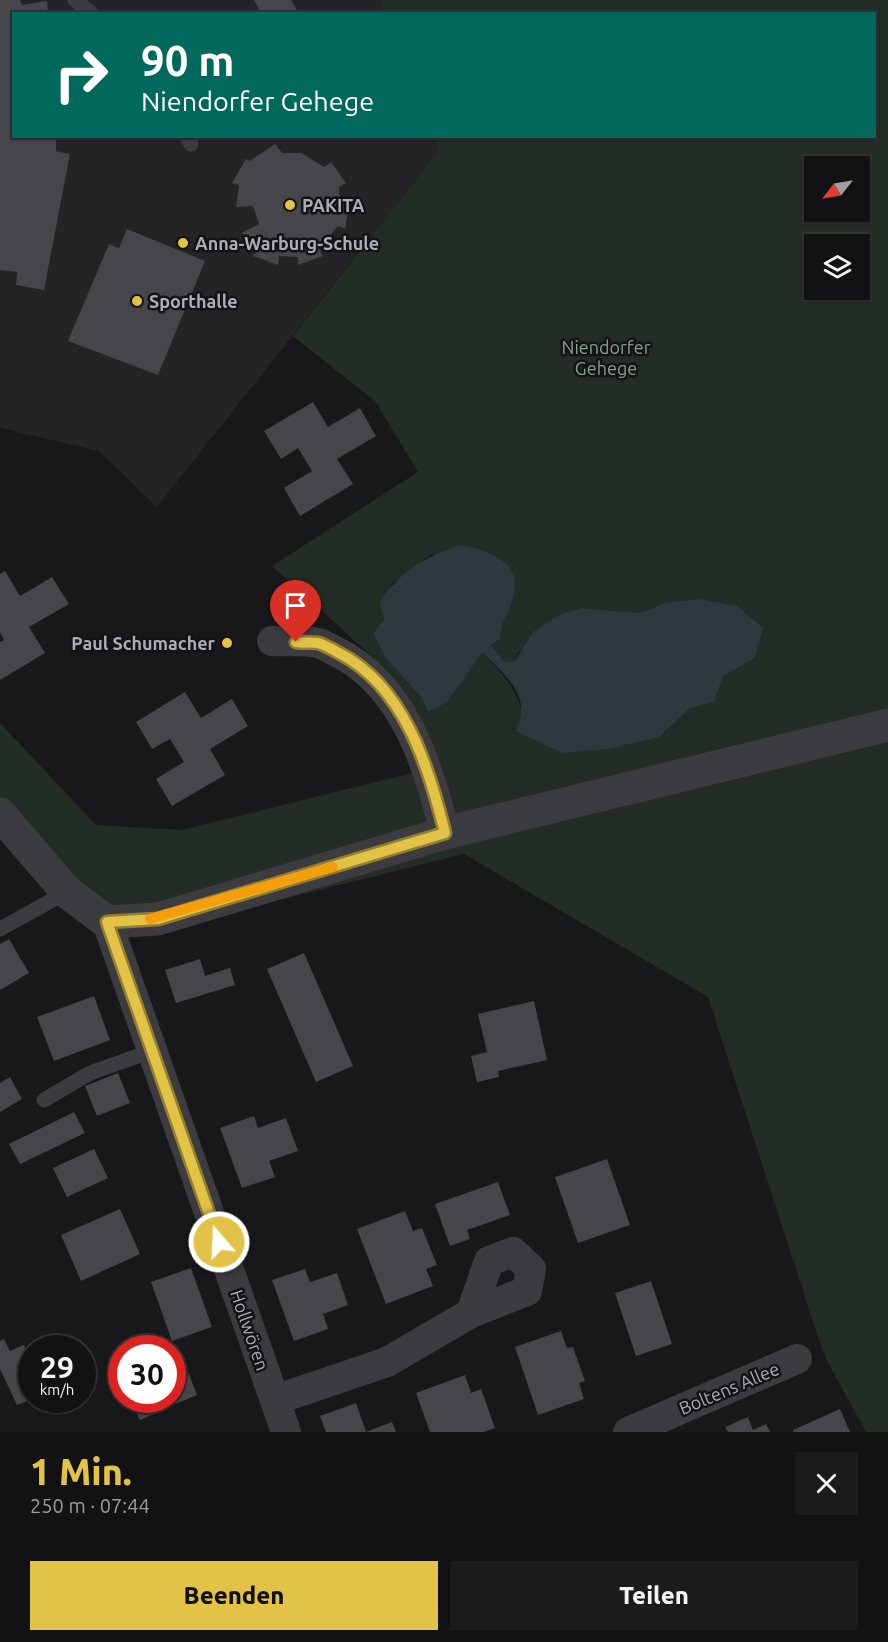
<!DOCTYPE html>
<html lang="de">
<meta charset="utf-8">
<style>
body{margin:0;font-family:Ubuntu,sans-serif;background:#1b1b1d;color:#f1f3f6;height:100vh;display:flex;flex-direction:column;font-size:22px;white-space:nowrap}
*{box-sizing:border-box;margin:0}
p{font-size:20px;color:#9c9ea0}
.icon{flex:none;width:33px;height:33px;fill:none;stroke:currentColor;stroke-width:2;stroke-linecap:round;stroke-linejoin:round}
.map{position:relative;height:1432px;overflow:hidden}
.details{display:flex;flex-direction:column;background:#121214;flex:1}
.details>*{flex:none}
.hud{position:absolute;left:12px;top:12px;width:864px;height:126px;border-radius:0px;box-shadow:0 2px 4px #0004,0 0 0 2px #313234;background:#00695c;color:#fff;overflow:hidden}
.needle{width:39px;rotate:239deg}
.tools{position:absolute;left:804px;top:156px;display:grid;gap:12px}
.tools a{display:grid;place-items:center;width:66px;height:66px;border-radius:0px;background:#121214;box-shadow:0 2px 4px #0004,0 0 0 2px #313234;font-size:30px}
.speed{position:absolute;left:18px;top:1335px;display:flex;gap:12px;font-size:30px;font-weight:700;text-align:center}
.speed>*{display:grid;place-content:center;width:78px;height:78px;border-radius:50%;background:#121214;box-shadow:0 2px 4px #0004,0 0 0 2px #313234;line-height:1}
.speed small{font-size:15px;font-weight:400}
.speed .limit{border:9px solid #d22;background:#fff;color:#111}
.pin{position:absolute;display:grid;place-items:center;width:51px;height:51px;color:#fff;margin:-62px -26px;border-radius:50% 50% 50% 0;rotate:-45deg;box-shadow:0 0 6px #0007}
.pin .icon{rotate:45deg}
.me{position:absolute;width:66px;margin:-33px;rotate:341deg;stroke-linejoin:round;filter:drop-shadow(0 0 4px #0008)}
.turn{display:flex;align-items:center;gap:21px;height:126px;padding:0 30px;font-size:27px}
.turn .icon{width:78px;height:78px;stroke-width:2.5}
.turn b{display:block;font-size:42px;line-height:51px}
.round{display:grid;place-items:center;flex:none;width:63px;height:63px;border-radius:0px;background:#1b1b1d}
.head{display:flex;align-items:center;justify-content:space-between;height:102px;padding:0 30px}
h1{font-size:36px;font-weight:800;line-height:45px;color:#e2c348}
.button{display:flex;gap:12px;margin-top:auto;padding:12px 30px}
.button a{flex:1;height:69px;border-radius:0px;background:#e2c348;color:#111;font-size:24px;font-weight:800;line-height:69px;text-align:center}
.button a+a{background:#1b1b1d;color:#f1f3f6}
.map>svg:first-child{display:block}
.built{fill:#242427}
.green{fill:#242c26;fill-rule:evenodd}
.water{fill:#31373f}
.building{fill:#45454a}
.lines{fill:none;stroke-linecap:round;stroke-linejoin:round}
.service{stroke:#3b3b40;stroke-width:15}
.minor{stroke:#3b3b40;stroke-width:30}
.tertiary{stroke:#3b3b40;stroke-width:33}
.route-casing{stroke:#937f2f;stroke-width:15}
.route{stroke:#e2c348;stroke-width:10}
.slow{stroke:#f59e0b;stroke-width:10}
.poi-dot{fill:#e2c348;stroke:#131315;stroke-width:2}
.labels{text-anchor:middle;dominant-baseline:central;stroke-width:5;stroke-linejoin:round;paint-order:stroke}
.poi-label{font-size:18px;font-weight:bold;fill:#abaeb8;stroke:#131315;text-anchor:start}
.park-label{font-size:18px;fill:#84a28a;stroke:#131315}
.street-label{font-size:18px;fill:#abaeb8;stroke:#131315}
</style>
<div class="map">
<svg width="888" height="1432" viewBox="0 0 888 1432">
<rect width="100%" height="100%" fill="#18181a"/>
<path class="built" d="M 0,0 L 379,0 L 384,13 L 14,14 L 14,136 L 434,136 L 439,150 L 157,507 L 99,451 L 0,428 Z"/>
<path class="green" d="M 379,0 L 888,0 L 888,1432 L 866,1432 L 827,1361 L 816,1331 L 708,997 L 464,854 L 135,936 L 76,882 L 0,799 L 0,723 L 96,825 L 182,830 L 412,773 L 433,760 L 388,671 L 272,566 L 418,472 L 375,401 L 293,336 L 439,150 L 434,137 L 874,136 L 874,14 L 384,14 ZM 814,166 L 860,166 L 860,212 L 814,212 ZM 814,244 L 860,244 L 860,290 L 814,290 ZM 432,554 L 512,601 L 500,624 L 500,638 L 491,645 L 505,662 L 515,661 L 518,653 L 582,608 L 639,613 L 665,603 L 755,658 L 722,676 L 714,702 L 690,708 L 659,737 L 522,710 C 514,686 500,670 482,653 L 447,701 L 428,712 L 421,697 L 386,659 L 373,635 L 384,619 L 392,584 Z"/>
<path class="water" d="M 460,545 C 490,551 528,563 511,604 C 506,617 500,624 500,639 L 491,645 L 505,662 L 515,661 L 533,632 L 559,615 L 582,608 L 639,613 L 665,603 L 699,599 L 737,606 L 763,628 L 755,658 L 723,676 L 714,702 L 690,708 L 659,737 L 607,749 L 562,753 L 516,731 C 518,725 521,718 521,712 C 524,690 497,666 482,653 L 447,702 L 428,712 L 421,697 L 386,659 L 373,634 L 384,619 L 380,602 C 399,572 426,556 460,545 Z"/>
<path class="building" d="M 0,0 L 20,0 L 22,5 L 47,1 L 48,14 L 14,14 L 14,136 L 56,136 L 56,151 L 70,154 L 44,290 L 16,285 L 17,272 L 0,270 Z
M 254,0 L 291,0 L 299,14 L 261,14 Z
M 275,144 L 282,153 L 301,153 L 324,167 L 331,162 L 346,183 L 339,187 L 340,204 L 349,205 L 345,229 L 338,226 L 319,249 L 323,256 L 298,265 L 298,257 L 279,256 L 278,265 L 253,256 L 260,248 L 242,233 L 259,224 L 253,206 L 236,207 L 239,185 L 232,183 L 246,159 L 250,161 Z
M 127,229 L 205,261 L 158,375 L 68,341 L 109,244 L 119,248 Z
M 313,402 L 328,427 L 360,408 L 376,436 L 337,459 L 353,484 L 300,516 L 284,488 L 312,471 L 298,448 L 281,459 L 264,431 Z
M 5,571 L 20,596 L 52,577 L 69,604 L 29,627 L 45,653 L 0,680 L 0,642 L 4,640 L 0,632 L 0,574 Z
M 185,692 L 201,718 L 232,699 L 248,726 L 210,749 L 225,775 L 172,806 L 156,779 L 184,762 L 170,739 L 152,749 L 136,722 Z
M 9,939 L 29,973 L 0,990 L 0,944 Z
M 304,953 L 353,1066 L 316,1082 L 267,969 Z
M 200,959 L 205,976 L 230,968 L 235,985 L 176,1003 L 165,970 Z
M 94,996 L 110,1040 L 54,1061 L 37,1017 Z
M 534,1001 L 547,1060 L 498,1071 L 499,1077 L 477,1082 L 471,1056 L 487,1052 L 478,1014 Z
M 118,1073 L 130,1103 L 97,1116 L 85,1086 Z
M 10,1077 L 22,1099 L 0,1112 L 0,1083 Z
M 74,1112 L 85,1133 L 20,1164 L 9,1144 Z
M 254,1116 L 258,1128 L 286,1118 L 298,1151 L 269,1161 L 275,1177 L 242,1188 L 220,1128 Z
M 94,1149 L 108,1178 L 67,1197 L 53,1168 Z
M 607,1159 L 630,1225 L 578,1243 L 555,1177 Z
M 498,1182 L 510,1215 L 467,1230 L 470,1239 L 450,1246 L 435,1204 Z
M 120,1209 L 140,1254 L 81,1281 L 61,1235 Z
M 405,1211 L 413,1231 L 422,1228 L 437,1265 L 426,1269 L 433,1286 L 386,1304 L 357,1229 Z
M 191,1268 L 212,1327 L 172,1341 L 151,1282 Z
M 305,1269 L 310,1282 L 337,1273 L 348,1305 L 323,1314 L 328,1329 L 294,1341 L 272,1280 Z
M 651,1281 L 672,1344 L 636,1356 L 615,1293 Z
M 561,1331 L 567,1348 L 573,1347 L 585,1381 L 579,1383 L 584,1399 L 538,1415 L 515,1347 Z
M 4,1339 L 10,1351 L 24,1345 L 32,1362 L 32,1399 L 17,1405 L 0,1369 L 0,1341 Z
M 181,1354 L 197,1395 L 175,1404 L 172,1397 L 172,1357 Z
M 465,1375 L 471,1393 L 481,1389 L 495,1428 L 484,1432 L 430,1432 L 416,1393 Z
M 130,1400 L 167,1400 L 170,1407 L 140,1420 Z
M 356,1403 L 366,1432 L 326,1432 L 320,1416 Z
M 840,1409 L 850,1432 L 793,1432 L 793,1430 Z
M 748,1417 L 753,1430 L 766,1424 L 770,1432 L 728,1432 L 725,1427 Z
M 392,1422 L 396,1432 L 366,1432 Z"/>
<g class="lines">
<path class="service" d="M 75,0 L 92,14
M 186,136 L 191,144
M 0,929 L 67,892
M 44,1100 L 90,1073 L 152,1051"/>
<path class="minor" d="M 272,641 C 287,642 304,640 318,643 C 325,645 332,650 339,653 C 404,686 429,767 445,833
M 107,922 L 286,1432
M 275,1400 L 387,1362 L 471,1313 L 527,1291 L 531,1269 L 513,1252 L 489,1261 L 471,1313
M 628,1432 L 797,1359"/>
<path class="tertiary" d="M 0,814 L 67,892 L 107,922 L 158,919 L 445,833 L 888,725"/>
</g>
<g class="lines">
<defs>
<path id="route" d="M 219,1242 L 107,922 L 158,919 L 445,833 C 429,767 404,686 339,653 C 333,650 325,645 318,643 C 311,642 303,643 296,642"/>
</defs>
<use href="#route" class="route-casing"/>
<use href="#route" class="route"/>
<path class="slow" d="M 150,919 L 333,867"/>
</g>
<g class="poi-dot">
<circle cx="290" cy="205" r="6"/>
<circle cx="183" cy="243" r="6"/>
<circle cx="137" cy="301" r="6"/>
<circle cx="227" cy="643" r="6"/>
</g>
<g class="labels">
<g class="poi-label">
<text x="302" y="205">PAKITA</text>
<text x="195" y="243">Anna-Warburg-Schule</text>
<text x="149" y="301">Sporthalle</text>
<text x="215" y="643" text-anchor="end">Paul Schumacher</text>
</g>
<g class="park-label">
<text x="606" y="347">Niendorfer<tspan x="606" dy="21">Gehege</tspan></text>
</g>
<g class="street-label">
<text transform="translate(250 1330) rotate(71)">Hollwören</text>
<text transform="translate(729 1388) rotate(-23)">Boltens Allee</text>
</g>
</g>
</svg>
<div class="tools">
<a><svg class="needle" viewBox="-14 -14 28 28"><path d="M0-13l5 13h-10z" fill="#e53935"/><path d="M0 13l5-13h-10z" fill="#9c9ea0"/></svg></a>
<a><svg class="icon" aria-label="layers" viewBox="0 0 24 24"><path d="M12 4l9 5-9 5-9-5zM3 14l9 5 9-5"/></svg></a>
</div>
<div class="speed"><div>29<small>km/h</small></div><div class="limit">30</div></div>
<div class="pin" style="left:296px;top:642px;background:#d93025"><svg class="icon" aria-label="arrive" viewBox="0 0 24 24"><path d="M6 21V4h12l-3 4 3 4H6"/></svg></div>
<svg class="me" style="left:219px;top:1242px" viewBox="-20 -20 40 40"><circle r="17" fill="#e2c348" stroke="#fff" stroke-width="3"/><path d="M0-11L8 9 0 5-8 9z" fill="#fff"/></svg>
<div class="hud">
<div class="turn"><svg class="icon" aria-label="right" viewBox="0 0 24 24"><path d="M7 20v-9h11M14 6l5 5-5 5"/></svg><div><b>90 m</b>Niendorfer Gehege</div></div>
</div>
</div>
<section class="details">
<div class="head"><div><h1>1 Min.</h1><p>250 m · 07:44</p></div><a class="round"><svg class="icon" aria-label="close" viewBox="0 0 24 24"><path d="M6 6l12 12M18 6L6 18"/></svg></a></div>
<div class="button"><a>Beenden</a><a>Teilen</a></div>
</section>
